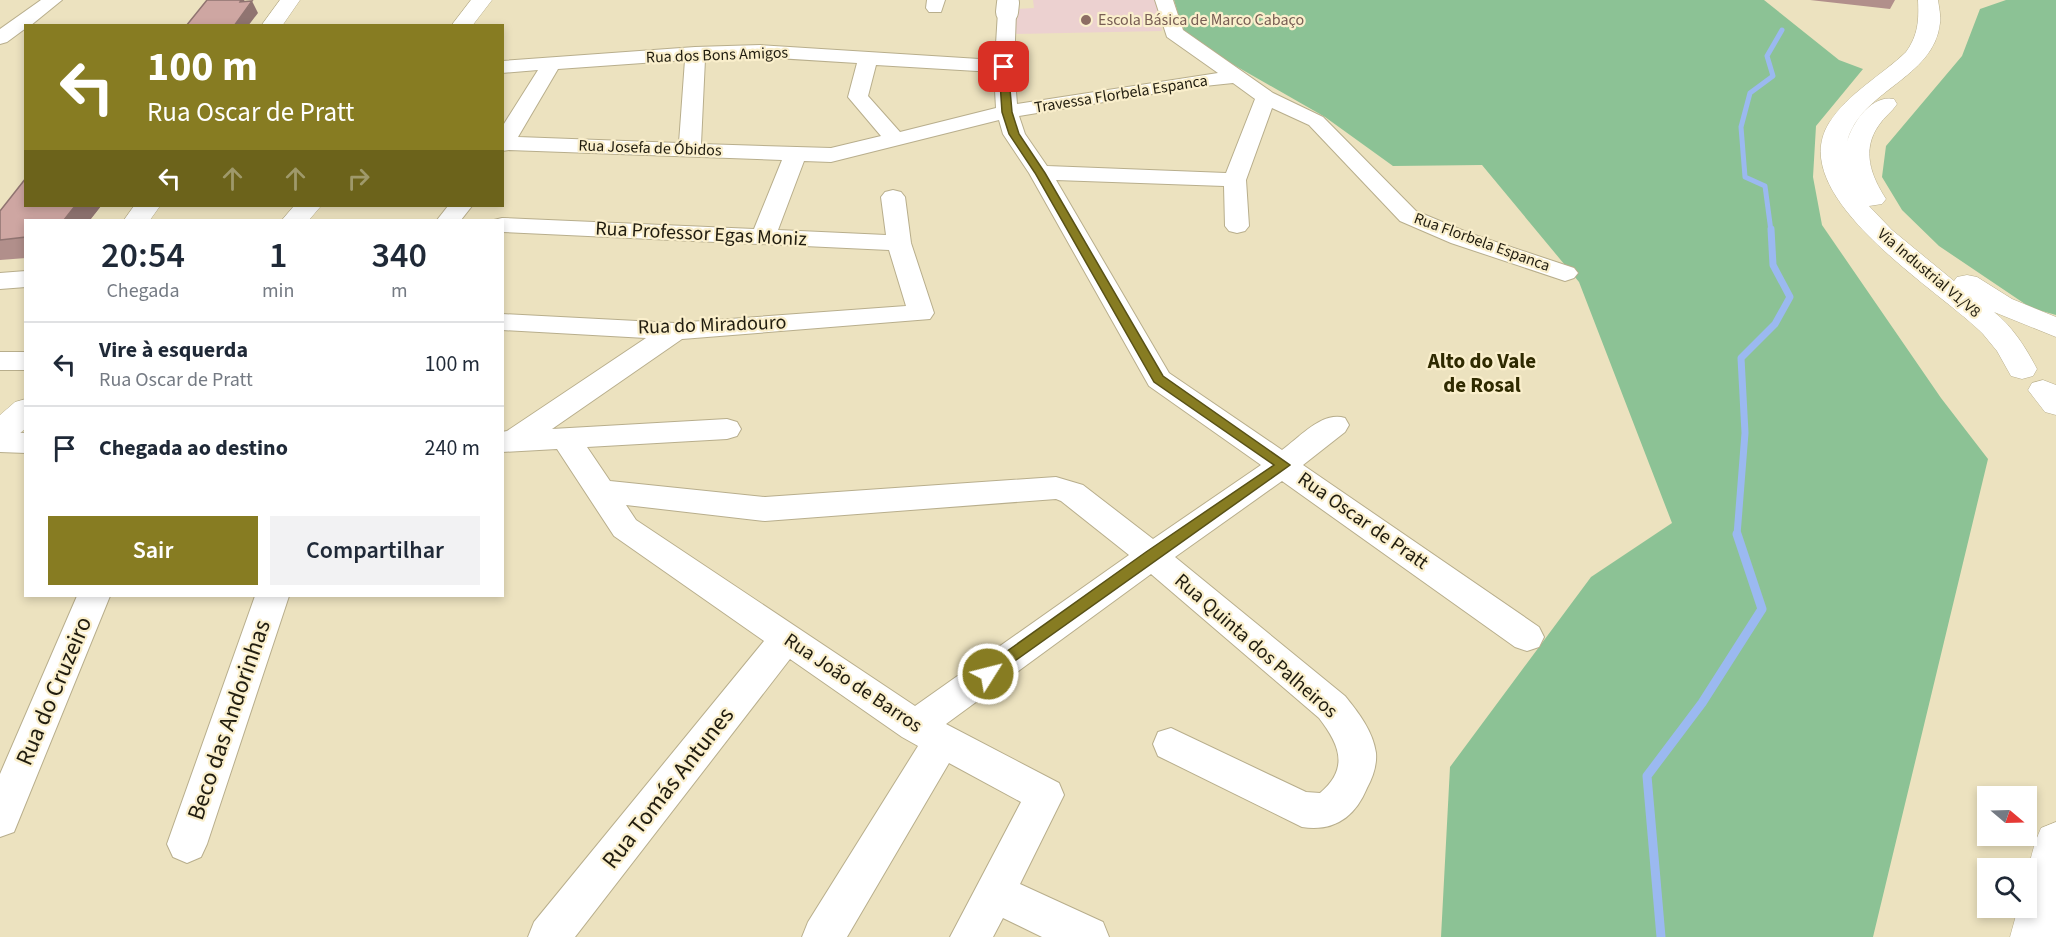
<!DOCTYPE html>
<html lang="pt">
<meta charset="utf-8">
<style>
body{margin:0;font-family:"Source Sans 3",sans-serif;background:#f2f2f3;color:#1f2937;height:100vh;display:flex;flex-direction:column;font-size:22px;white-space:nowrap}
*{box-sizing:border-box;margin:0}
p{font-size:20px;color:#747a83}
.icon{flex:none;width:33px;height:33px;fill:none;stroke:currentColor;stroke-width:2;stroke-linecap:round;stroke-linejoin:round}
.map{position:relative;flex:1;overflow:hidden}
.details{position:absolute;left:24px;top:219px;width:480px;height:378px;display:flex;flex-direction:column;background:#fff;border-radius:0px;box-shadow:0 3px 9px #0003}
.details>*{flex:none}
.guide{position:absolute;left:24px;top:24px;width:480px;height:183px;border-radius:0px;box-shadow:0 3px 9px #0003;background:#877c22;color:#fff;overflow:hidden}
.needle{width:39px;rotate:109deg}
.fabs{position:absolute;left:1977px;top:786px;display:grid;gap:12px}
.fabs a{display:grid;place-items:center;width:60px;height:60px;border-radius:0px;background:#fff;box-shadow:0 3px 9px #0003;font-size:30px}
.pin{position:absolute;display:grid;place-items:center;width:51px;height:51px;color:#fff;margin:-26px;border-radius:12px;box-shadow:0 3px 9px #0006}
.me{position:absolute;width:66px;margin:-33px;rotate:54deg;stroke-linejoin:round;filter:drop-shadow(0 0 4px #0008)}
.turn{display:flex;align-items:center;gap:21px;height:126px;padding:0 24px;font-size:27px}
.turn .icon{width:78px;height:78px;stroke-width:2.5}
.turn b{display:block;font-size:42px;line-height:51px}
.lanes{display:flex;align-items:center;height:57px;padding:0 24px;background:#0003;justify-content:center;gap:30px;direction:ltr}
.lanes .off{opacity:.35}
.eta{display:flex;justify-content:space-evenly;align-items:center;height:102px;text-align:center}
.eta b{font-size:36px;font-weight:600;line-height:42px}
.primary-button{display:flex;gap:12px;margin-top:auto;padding:12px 24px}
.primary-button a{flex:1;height:69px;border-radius:0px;background:#877c22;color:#fff;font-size:24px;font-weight:600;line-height:69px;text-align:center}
.primary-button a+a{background:#f2f2f3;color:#1f2937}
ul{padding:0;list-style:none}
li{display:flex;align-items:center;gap:18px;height:84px;padding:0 24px;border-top:2px solid #e0e1e3}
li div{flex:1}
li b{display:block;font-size:22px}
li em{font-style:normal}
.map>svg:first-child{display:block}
.education{fill:#ecd1d0}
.forest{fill:#8cc295}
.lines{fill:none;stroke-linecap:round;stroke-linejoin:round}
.stream-far2{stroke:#9bb9f0;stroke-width:5}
.stream-far1{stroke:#9bb9f0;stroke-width:7}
.stream{stroke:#9bb9f0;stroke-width:9}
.pedestrian-casing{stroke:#b8ae8c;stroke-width:24}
.minor-casing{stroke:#b8ae8c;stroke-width:2}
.tertiary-casing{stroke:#b8ae8c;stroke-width:1}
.secondary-casing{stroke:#b8ae8c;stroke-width:1}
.motorway-casing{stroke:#b8ae8c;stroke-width:1}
.pedestrian{stroke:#fff;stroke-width:22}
.minor{fill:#fff;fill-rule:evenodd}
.tertiary{fill:#fff;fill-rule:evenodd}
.secondary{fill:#fff;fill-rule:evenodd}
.motorway{fill:#fff;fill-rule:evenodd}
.wall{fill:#b18f8b}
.shaded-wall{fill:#907471}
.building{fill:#cea6a2;stroke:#907471;stroke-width:1.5}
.route{fill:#877c22;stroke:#585116;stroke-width:1.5}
.education-dot{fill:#8d6e63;stroke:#faefcc;stroke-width:2}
.labels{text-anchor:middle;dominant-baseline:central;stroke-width:4.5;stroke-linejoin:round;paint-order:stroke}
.far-education-label{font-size:16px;fill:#785e54;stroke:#faefcc;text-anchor:start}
.far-street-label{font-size:16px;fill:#201c0f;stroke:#faefcc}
.street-label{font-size:20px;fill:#201c0f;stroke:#faefcc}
.neighbourhood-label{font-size:21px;font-weight:bold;fill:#2f2a00;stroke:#faefcc}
.near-street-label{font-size:24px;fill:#201c0f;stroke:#faefcc}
</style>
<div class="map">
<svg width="2056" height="937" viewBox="0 0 2056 937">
<rect width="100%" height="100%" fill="#ece2bf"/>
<path class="education" d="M 1033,0 L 1155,0 L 1162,31 L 1010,34 L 1016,9 L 1034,8 Z"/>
<path class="forest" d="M 1174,0 L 1764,0 L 1839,60 L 1863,69 L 1816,126 L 1813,177 L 1822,225 L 1941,398 L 1988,459 L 1873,937 L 1441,937 L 1450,767 L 1591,577 L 1672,523 L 1579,282 L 1482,165 L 1393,166 L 1325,117 L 1185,37 Z
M 2006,0 L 2056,0 L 2056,315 L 2031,308 L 1939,246 L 1902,210 L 1882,177 L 1886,146 L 1962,56 L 1980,9 Z"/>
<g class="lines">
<path class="stream-far2" d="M 1771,231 L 1765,186 L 1745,177 L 1741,127 L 1750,93 L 1773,76 L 1767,56 L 1782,30"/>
<path class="stream-far1" d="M 1737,535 L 1745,433 L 1741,358 L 1775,324 L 1790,297 L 1773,265 L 1771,229"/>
<path class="stream" d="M 1661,937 L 1647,776 L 1702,703 L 1762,609 L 1737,534"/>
<defs>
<path id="pedestrian" d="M 1007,12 L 1008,3"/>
<path id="minor" d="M 41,0 L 62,0 L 30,26 L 26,26 L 26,28 L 7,42 L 0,44 L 0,29 Z
M 927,0 L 945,0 L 941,12 L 929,12 L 926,8 Z
M 1155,0 L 1173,0 L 1183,30 L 1273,93 L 1323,117 L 1416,211 L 1469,233 L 1574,268 L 1578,273 L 1574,278 L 1565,281 L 1451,243 L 1400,221 L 1309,125 L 1272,108 L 1246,180 L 1249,226 L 1245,231 L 1237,233 L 1229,231 L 1225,226 L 1224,186 L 1056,180 L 1169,373 L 1282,450 C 1300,437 1322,411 1345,418 L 1349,425 L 1345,432 L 1303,465 L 1539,627 L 1544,637 L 1539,647 L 1527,651 L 1515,647 L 1282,481 L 1175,557 L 1345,696 C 1358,712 1373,731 1376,753 C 1377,765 1373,777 1367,788 C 1355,817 1334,832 1302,827 L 1158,756 L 1153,744 L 1158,732 L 1171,728 L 1306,792 L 1320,793 C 1350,768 1339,744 1319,718 L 1151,574 L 946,724 L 1059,783 L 1064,795 L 1020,884 L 1103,922 L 1109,937 L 1042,937 L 1003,918 L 993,937 L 950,937 L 1021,802 L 949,763 L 847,937 L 802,937 L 808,922 L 918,746 L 902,737 L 790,659 L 575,937 L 528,937 L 534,922 L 764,641 L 614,536 L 557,449 L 502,452 L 502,432 L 507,431 L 646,338 L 502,330 L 502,314 L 675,323 L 906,306 L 889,250 L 502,232 L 502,220 L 494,220 L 502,218 L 754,229 L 782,160 L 509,150 L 502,151 L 502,127 L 538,70 L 502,73 L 502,61 L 695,47 L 760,45 L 995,60 L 998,12 L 1000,8 L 1014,8 L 1016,12 L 1014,67 L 1017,104 L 1218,73 L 1167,37 ZM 760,57 L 857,63 L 848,97 L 881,136 L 831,148 L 701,144 L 705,59 ZM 685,60 L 679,143 L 518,137 L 558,69 ZM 876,65 L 994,72 L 996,108 L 900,132 L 868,96 ZM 1233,83 L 1255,99 L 1226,173 L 1047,166 L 1025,134 L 1019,116 L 1195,87 ZM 999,120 L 1003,134 L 1029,173 L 1149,386 L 1261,465 L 1153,539 L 1083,485 L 1056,477 L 765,497 L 610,481 L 587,447 L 727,439 L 737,436 L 741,429 L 737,422 L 727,419 L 552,429 L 682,339 L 930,319 L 934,313 L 911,243 L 905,197 L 901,192 L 893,190 L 885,192 L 881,197 L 886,235 L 778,230 L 804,161 L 831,162 ZM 1056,499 L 1061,501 L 1129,555 L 915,706 L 636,520 L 626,505 L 765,521 Z
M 448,206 L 472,206 L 461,220 L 437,220 Z
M 26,271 L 26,287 L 0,289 L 0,273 Z
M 0,352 L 26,352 L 26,370 L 0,370 Z
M 0,432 L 26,433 L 26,453 L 0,452 Z
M 77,596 L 110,596 L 14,832 L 0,837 L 0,774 Z
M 255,596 L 289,596 L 207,844 L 201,857 L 187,863 L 173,857 L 167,844 Z"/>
<path id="tertiary" d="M 280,0 L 300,0 L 282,26 L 261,26 Z
M 471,0 L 492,0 L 472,26 L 451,26 Z
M 134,206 L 160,206 L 150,220 L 124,220 Z
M 294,206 L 321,206 L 309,220 L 282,220 Z
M 26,399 L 26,428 L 11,441 L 0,444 L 0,415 L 15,402 Z"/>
<path id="secondary" d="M 1918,0 L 1938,0 C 1939,7 1941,16 1940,23 C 1934,79 1860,90 1847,142 C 1852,123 1872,94 1894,99 L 1897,104 C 1892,112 1884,117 1879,125 C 1861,150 1871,176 1886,199 L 1882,204 L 1869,206 L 1892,230 L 1954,281 L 1957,277 L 1967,275 L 1977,277 L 2012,299 L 2056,317 L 2056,337 L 1994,312 C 2013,327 2026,348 2037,369 L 2033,376 L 2022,379 L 2011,376 L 1997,351 L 1983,334 C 1941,291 1783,197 1829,123 C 1848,93 1881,76 1906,52 C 1918,35 1919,21 1918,0 Z"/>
<path id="motorway" d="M 2043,380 L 2056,385 L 2056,415 L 2045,412 L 2028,390 L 2032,383 Z
M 2056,822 L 2056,937 L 2010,937 L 2018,908 L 2026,908 C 2026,879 2029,855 2041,828 Z"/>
</defs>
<use href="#pedestrian" class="pedestrian-casing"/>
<use href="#minor" class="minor-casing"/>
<use href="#tertiary" class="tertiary-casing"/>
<use href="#secondary" class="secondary-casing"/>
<use href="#motorway" class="motorway-casing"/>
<use href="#pedestrian" class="pedestrian"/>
<use href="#minor" class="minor"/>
<use href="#tertiary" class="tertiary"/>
<use href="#secondary" class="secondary"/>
<use href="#motorway" class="motorway"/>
</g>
<path class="wall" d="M 1810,0 L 1895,0 L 1890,9 Z
M 26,206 L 101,206 L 90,220 L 26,220 L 26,258 L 0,260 L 0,211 Z"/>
<path class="shaded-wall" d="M 241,0 L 244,0 L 248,7 L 252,1 L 258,13 L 248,26 L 234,26 L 240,2 Z
M 75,206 L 101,206 L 90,220 L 64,220 Z"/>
<path class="building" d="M 207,0 L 241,0 L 240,2 L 252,1 L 234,26 L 186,26 Z
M 26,178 L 26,206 L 75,206 L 64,220 L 26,220 L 26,237 L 0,240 L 0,211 Z"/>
<path class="route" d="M 1004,64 L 1008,67 L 1012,112 L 1019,134 L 1045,173 L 1163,376 L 1290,465 L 988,680 L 982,678 L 980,674 L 982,669 L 1146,552 L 1274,465 L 1154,382 L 1035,173 L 1009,134 L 1002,112 L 999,67 Z"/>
<circle class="education-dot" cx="1086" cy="20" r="6"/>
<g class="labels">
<g class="far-education-label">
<text x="1098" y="20">Escola Básica de Marco Cabaço</text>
</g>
<g class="far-street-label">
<text transform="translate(717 55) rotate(-2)">Rua dos Bons Amigos</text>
<text transform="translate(1121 94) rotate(-9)">Travessa Florbela Espanca</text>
<text transform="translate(650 148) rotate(2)">Rua Josefa de Óbidos</text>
<text transform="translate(1482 242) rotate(20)">Rua Florbela Espanca</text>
<text transform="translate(1929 273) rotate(40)">Via Industrial V1/V8</text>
</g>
<g class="street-label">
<text transform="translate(701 234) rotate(3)">Rua Professor Egas Moniz</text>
<text transform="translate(712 325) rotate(-2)">Rua do Miradouro</text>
<text transform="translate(1363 521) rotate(35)">Rua Oscar de Pratt</text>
<text transform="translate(1256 646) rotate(41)">Rua Quinta dos Palheiros</text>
<text transform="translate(853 683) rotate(34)">Rua João de Barros</text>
</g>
<g class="neighbourhood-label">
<text x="1482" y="361">Alto do Vale<tspan x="1482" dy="24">de Rosal</tspan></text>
</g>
<g class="near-street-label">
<text transform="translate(54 691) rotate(-67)">Rua do Cruzeiro</text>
<text transform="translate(229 720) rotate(-71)">Beco das Andorinhas</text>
<text transform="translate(668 788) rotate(-52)">Rua Tomás Antunes</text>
</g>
</g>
</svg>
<div class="fabs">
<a><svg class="needle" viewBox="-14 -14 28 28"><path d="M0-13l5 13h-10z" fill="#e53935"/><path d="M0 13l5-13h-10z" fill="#747a83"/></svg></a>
<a><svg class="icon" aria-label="search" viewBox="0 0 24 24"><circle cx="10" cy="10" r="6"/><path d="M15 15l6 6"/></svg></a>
</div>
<div class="pin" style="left:1004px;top:67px;background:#d93025"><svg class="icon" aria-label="arrive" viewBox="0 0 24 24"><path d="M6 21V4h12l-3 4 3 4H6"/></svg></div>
<svg class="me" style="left:988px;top:674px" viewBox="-20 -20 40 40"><circle r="17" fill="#877c22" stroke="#fff" stroke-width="3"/><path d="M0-11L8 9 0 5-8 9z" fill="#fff"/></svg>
<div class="guide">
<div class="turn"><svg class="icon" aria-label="left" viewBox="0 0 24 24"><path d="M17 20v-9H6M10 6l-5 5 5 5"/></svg><div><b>100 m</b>Rua Oscar de Pratt</div></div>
<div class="lanes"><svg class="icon" aria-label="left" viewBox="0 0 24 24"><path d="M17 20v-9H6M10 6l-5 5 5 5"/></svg><svg class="icon off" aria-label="ahead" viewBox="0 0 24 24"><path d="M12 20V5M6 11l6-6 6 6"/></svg><svg class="icon off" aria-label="ahead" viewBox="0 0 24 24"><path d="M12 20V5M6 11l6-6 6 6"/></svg><svg class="icon off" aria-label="right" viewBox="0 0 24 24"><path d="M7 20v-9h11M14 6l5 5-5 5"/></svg></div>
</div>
<section class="details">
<div class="eta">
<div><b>20:54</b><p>Chegada</p></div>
<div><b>1</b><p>min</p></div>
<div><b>340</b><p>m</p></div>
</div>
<ul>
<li><svg class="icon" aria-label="left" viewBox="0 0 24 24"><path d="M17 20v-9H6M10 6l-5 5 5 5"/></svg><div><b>Vire à esquerda</b><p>Rua Oscar de Pratt</p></div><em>100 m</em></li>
<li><svg class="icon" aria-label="arrive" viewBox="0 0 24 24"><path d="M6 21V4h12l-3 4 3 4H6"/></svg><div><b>Chegada ao destino</b></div><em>240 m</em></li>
</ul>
<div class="primary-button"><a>Sair</a><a>Compartilhar</a></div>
</section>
</div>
